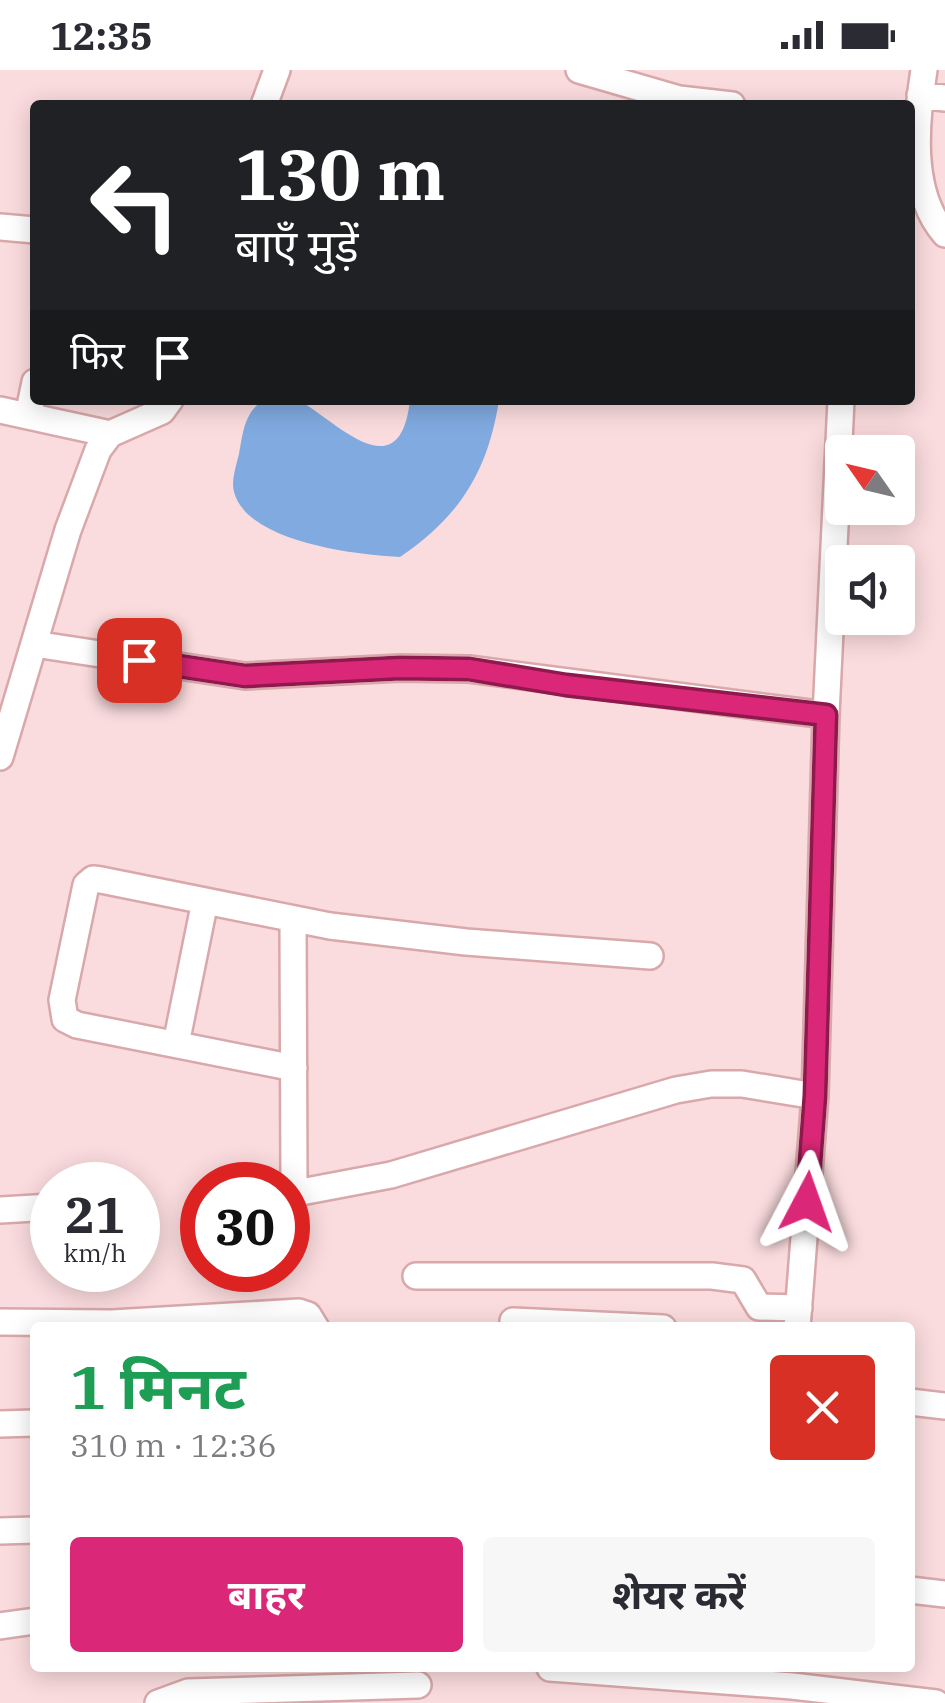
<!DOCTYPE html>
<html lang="hi">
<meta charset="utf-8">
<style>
body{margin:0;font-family:"IBM Plex Serif","Noto Sans Devanagari",serif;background:#f7f7f7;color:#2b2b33;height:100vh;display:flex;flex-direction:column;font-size:38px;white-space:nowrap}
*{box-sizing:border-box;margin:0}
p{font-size:32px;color:#7c7c81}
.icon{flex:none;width:55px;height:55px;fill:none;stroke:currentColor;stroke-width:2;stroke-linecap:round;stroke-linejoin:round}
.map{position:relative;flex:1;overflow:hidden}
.panel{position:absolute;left:30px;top:1252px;width:885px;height:350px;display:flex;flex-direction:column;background:#fff;border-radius:10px;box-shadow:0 5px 25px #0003}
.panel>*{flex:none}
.hud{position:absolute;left:30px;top:30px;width:885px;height:305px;border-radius:10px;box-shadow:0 5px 25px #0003;background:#202124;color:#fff;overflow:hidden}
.needle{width:65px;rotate:304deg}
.fabs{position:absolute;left:825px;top:365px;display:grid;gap:20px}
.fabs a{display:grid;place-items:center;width:90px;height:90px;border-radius:10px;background:#fff;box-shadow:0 5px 25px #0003;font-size:50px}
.speed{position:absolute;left:30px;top:1092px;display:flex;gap:20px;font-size:50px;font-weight:700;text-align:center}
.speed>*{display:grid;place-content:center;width:130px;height:130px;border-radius:50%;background:#fff;box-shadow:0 5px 25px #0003;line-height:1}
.speed small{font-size:25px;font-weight:400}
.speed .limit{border:15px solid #d22;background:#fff;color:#111}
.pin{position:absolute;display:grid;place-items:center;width:85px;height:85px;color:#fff;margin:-42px;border-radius:20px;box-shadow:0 5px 15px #0006}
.me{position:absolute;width:110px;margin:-55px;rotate:4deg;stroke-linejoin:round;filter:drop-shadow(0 0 8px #0008)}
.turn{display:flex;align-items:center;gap:35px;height:210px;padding:0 40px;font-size:45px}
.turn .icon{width:130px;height:130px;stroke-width:2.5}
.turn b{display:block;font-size:70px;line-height:85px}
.then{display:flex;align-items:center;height:95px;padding:0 40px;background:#0003;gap:20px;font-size:38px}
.round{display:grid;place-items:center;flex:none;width:105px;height:105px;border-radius:10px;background:#f7f7f7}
.summary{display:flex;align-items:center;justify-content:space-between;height:170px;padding:0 40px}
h1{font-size:60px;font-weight:700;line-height:75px;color:#1e9e55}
.button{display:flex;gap:20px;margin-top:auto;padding:20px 40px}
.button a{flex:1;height:115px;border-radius:10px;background:#db2777;color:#fff;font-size:40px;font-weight:700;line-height:115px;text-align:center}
.button a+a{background:#f7f7f7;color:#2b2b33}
.status{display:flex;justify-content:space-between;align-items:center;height:70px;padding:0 50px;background:#fff;direction:ltr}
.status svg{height:28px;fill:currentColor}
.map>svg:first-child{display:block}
.water{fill:#81aae0}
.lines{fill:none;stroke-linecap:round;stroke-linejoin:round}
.minor-casing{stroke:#d9a8aa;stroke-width:30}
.minor{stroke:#fff;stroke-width:25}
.route-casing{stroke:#8e194d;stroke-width:25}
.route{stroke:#db2777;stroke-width:18}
</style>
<div class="status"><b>12:35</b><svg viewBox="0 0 49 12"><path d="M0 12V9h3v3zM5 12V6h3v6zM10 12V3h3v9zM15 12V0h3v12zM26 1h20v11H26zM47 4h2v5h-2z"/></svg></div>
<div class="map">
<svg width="945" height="1633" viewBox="0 0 945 1633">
<rect width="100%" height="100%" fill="#fbdcde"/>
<path class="water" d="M 264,330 C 276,330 293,327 303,333 C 339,354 400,420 410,330 L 499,330 C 488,402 459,447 400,487 C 356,485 247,472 234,422 C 231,411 236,396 239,384 C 243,363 244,342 264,330 Z"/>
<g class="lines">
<defs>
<path id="minor" d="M 579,0 L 679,29 L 732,35
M 924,0 C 916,50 908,122 945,164
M 920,25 L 945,28
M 264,35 L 277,0
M 0,157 L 35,160
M 0,340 L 110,364
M 28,346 L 35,312
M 34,574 L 245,606 L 400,598 L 469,599 L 826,645
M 0,687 L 68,460 L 98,380 L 110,364 L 162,341 L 170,330
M 293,849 L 294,1113 L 301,1122 L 391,1105 L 676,1020 L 711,1014 L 742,1014 L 815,1026
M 176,974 L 205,831
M 294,998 L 77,955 L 65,949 L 62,930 L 86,815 L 93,809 L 101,810 L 330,856 L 466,872 L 650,886
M 0,1140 L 52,1137
M 416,1206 L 712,1206 L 743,1210 L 759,1237 L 799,1238
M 513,1251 L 663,1258
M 0,1252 L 112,1253 L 299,1242 L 308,1245 L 316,1258
M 797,1258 L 815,1026 L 826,645 L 841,330
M 910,1332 L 945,1336
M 0,1354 L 35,1353
M 0,1461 L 35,1460
M 910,1520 L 945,1524
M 0,1556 L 35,1551
M 550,1598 L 792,1616 L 936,1633
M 158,1633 L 188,1622 L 418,1615"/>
</defs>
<use href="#minor" class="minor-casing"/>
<use href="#minor" class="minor"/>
</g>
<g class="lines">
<defs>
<path id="route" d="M 139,590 L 245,606 L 400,598 L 469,599 L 566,615 L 826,645 L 815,1026 L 807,1132"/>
</defs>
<use href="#route" class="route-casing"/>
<use href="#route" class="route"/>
</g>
</svg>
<div class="fabs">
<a><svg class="needle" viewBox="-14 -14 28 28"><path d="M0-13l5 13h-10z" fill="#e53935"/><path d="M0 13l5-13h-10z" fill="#7c7c81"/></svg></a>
<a><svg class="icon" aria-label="sound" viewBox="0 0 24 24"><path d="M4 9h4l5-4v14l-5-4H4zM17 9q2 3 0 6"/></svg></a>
</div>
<div class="speed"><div>21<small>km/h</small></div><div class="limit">30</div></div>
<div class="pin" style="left:139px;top:590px;background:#d93025"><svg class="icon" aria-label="arrive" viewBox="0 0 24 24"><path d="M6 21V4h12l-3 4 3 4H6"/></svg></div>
<svg class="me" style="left:807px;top:1132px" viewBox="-20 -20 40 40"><path d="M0-17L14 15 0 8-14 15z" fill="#db2777" stroke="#fff" stroke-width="4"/></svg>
<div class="hud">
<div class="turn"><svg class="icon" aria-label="left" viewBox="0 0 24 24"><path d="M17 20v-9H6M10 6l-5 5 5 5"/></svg><div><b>130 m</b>बाएँ मुड़ें</div></div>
<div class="then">फिर<svg class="icon" aria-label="arrive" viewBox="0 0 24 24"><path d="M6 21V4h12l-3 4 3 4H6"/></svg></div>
</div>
<section class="panel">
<div class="summary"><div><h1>1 मिनट</h1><p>310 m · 12:36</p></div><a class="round" style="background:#d93025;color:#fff"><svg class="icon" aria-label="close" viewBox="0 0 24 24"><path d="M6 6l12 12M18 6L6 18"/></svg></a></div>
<div class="button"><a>बाहर</a><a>शेयर करें</a></div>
</section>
</div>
